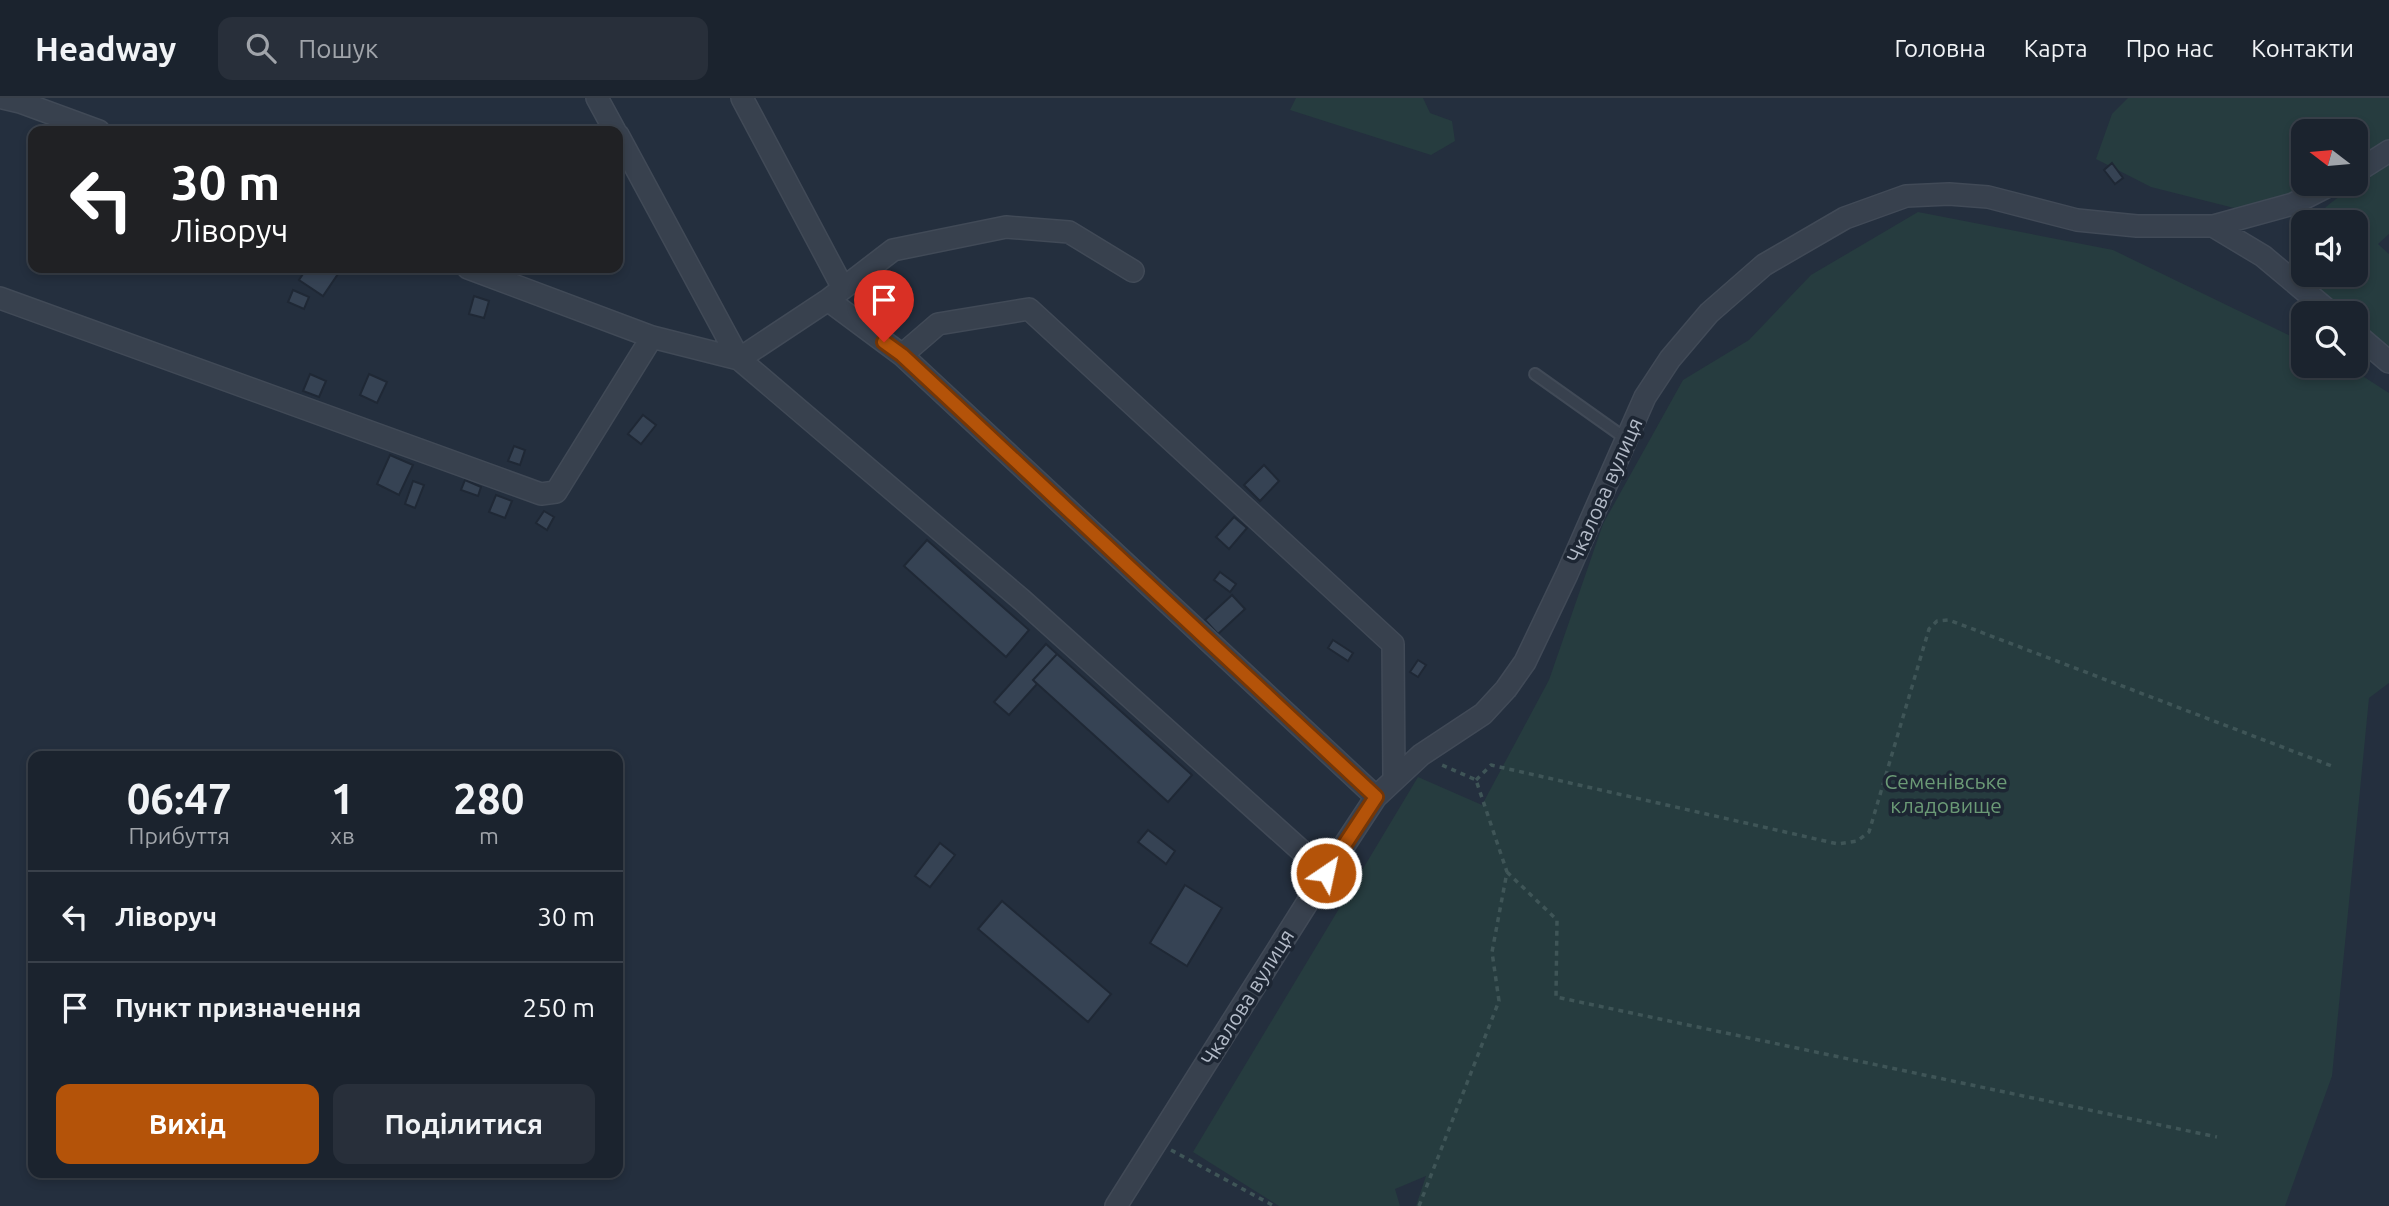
<!DOCTYPE html>
<html lang="uk">
<meta charset="utf-8">
<style>
body{margin:0;font-family:Ubuntu,sans-serif;background:#282f3a;color:#f1f3f6;height:100vh;display:flex;flex-direction:column;font-size:26px;white-space:nowrap}
*{box-sizing:border-box;margin:0}
p{font-size:23px;color:#a0a4aa}
.icon{flex:none;width:38px;height:38px;fill:none;stroke:currentColor;stroke-width:2;stroke-linecap:round;stroke-linejoin:round}
.map{position:relative;flex:1;overflow:hidden}
.sheet{position:absolute;left:28px;top:653px;width:595px;height:427px;display:flex;flex-direction:column;background:#1b232e;border-radius:14px;box-shadow:0 4px 10px #0003,0 0 0 2px #39404a}
.sheet>*{flex:none}
.top-card{position:absolute;left:28px;top:28px;width:595px;height:147px;border-radius:14px;box-shadow:0 4px 10px #0003,0 0 0 2px #39404a;background:#202124;color:#fff;overflow:hidden}
.needle{width:46px;rotate:286deg}
.tools{position:absolute;left:2291px;top:21px;display:grid;gap:14px}
.tools a{display:grid;place-items:center;width:77px;height:77px;border-radius:14px;background:#1b232e;box-shadow:0 4px 10px #0003,0 0 0 2px #39404a;font-size:35px}
.pin{position:absolute;display:grid;place-items:center;width:60px;height:60px;color:#fff;margin:-72px -30px;border-radius:50% 50% 50% 0;rotate:-45deg;box-shadow:0 0 7px #0007}
.pin .icon{rotate:45deg}
.me{position:absolute;width:77px;margin:-38px;rotate:34deg;stroke-linejoin:round;filter:drop-shadow(0 0 5px #0008)}
.turn{display:flex;align-items:center;gap:24px;height:147px;padding:0 28px;font-size:32px}
.turn .icon{width:91px;height:91px;stroke-width:2.5}
.turn b{display:block;font-size:49px;line-height:60px}
.eta{display:flex;justify-content:space-evenly;align-items:center;height:119px;text-align:center}
.eta b{font-size:42px;font-weight:600;line-height:49px}
.action{display:flex;gap:14px;margin-top:auto;padding:14px 28px}
.action a{flex:1;height:80px;border-radius:14px;background:#b45309;color:#fff;font-size:28px;font-weight:600;line-height:80px;text-align:center}
.action a+a{background:#282f3a;color:#f1f3f6}
ul{padding:0;list-style:none}
li{display:flex;align-items:center;gap:21px;height:91px;padding:0 28px;border-top:2px solid #39404a}
li div{flex:1}
li b{display:block;font-size:26px}
li em{font-style:normal}
header{display:flex;align-items:center;gap:42px;box-sizing:border-box;height:98px;padding:0 35px;background:#1b232e;border-bottom:2px solid #39404a}
header strong{font-size:33px}
nav{display:flex;gap:38px;margin-inline-start:auto;font-size:24px}
.search{width:490px;height:63px;background:#282f3a;display:flex;align-items:center;gap:18px;box-sizing:border-box;padding:0 24px;border-radius:14px;color:#a0a4aa;font-size:26px}
.map>svg:first-child{display:block}
.green{fill:#263c3f}
.building{fill:#364354;stroke:#1f2835;stroke-width:2}
.lines{fill:none;stroke-linecap:round;stroke-linejoin:round}
.service-casing{stroke:#414a57;stroke-width:14}
.minor-casing{stroke:#414a57;stroke-width:24}
.path{stroke:#3f5557;stroke-width:3.5;stroke-dasharray:5 5;stroke-linecap:butt}
.service{stroke:#38414e;stroke-width:10}
.minor{stroke:#38414e;stroke-width:21}
.route-casing{stroke:#753606;stroke-width:18}
.route{stroke:#b45309;stroke-width:12}
.labels{text-anchor:middle;dominant-baseline:central;stroke-width:7;stroke-linejoin:round;paint-order:stroke}
.street-label{font-size:21px;fill:#b4bcc9;stroke:#1d2633}
.park-label{font-size:21px;fill:#6b9a76;stroke:#1d2633}
</style>
<header>
<strong>Headway</strong>
<div class="search"><svg class="icon" aria-label="search" viewBox="0 0 24 24"><circle cx="10" cy="10" r="6"/><path d="M15 15l6 6"/></svg>Пошук</div>
<nav><a>Головна</a><a>Карта</a><a>Про нас</a><a>Контакти</a></nav>
</header>
<div class="map">
<svg width="2389" height="1108" viewBox="0 0 2389 1108">
<rect width="100%" height="100%" fill="#242f3e"/>
<path class="green" d="M 1296,0 L 1423,0 L 1430,15 L 1452,23 L 1455,43 L 1431,57 L 1290,12 Z
M 2128,0 L 2389,0 L 2389,45 L 2356,70 L 2356,33 L 2303,33 L 2303,86 L 2335,86 L 2246,113 L 2151,89 L 2096,61 L 2112,16 Z
M 2389,57 L 2389,136 L 2378,146 L 2389,156 L 2389,250 L 2356,222 L 2356,215 L 2348,215 L 2313,185 L 2309,177 L 2356,177 L 2356,124 L 2312,124 C 2333,96 2367,86 2389,57 Z
M 1918,114 L 2113,152 L 2303,244 L 2303,268 L 2347,268 L 2389,295 L 2389,585 L 2369,600 L 2332,978 L 2285,1108 L 1416,1108 L 1426,1078 L 1395,1091 L 1400,1108 L 1279,1108 L 1193,1054 L 1418,679 L 1482,707 L 1549,582 L 1603,426 L 1683,282 L 1749,242 L 1811,177 Z"/>
<path class="building" d="M 2112,65 L 2123,80 L 2115,86 L 2104,72 Z
M 307,170 L 342,170 L 323,198 L 299,182 Z
M 293,192 L 309,199 L 304,211 L 288,204 Z
M 474,198 L 489,203 L 484,220 L 469,216 Z
M 310,276 L 326,283 L 319,299 L 303,293 Z
M 369,276 L 387,284 L 377,305 L 360,297 Z
M 643,317 L 656,327 L 641,346 L 628,336 Z
M 514,348 L 525,352 L 520,367 L 508,363 Z
M 390,357 L 413,367 L 399,397 L 377,386 Z
M 1264,367 L 1279,383 L 1260,403 L 1244,387 Z
M 465,382 L 481,389 L 478,398 L 461,392 Z
M 413,383 L 424,387 L 415,410 L 405,406 Z
M 496,397 L 512,403 L 505,420 L 489,414 Z
M 544,413 L 554,419 L 547,432 L 536,425 Z
M 1234,419 L 1247,430 L 1229,451 L 1216,439 Z
M 927,442 L 1029,532 L 1006,559 L 904,468 Z
M 1220,474 L 1236,486 L 1230,494 L 1214,482 Z
M 1232,497 L 1245,511 L 1218,536 L 1205,522 Z
M 1333,542 L 1353,555 L 1348,563 L 1328,550 Z
M 1046,546 L 1057,556 L 1033,582 L 1037,586 L 1009,617 L 994,604 Z
M 1057,556 L 1192,677 L 1168,704 L 1033,582 Z
M 1418,562 L 1426,567 L 1418,579 L 1410,574 Z
M 1148,732 L 1175,753 L 1166,766 L 1138,744 Z
M 940,745 L 955,757 L 930,789 L 915,778 Z
M 1185,787 L 1222,810 L 1187,868 L 1150,845 Z
M 1002,803 L 1111,896 L 1088,924 L 978,831 Z"/>
<g class="lines">
<defs>
<path id="service" d="M 1535,276 L 1625,340"/>
<path id="minor" d="M 3,0 L 20,4 L 99,33
M 597,0 L 615,33
M 742,0 L 843,190
M 618,37 L 739,261 L 828,202 L 893,152 L 1006,129 L 1069,134 L 1133,173
M 2356,74 L 2389,53
M 2213,128 L 2263,158 L 2331,215
M 468,170 L 652,239 L 739,261 L 1022,502 L 1326,775
M 0,200 L 541,396 L 556,394 L 652,239
M 828,202 L 902,257 L 1376,699
M 2356,236 L 2389,264
M 902,257 L 938,226 L 1029,211 L 1393,546 L 1394,680
M 1116,1108 L 1326,775 L 1376,699 L 1421,657 L 1483,616 L 1506,591 L 1525,564 L 1567,476 L 1645,299 L 1670,261 L 1709,215 L 1764,167 L 1845,120 L 1906,98 L 1949,96 L 1988,99 L 2077,122 L 2137,128 L 2213,128 L 2293,106 L 2332,86"/>
</defs>
<use href="#service" class="service-casing"/>
<use href="#minor" class="minor-casing"/>
<path class="path" d="M 1476,682 L 1491,667 L 1838,746 L 1857,743 L 1869,734 L 1929,531 L 1937,523 L 1949,522 L 2332,668
M 1507,774 L 1557,822 L 1556,899 L 2217,1039
M 1171,1052 L 1274,1108
M 1419,1108 L 1499,903 L 1492,854 L 1507,774 L 1476,682 L 1442,667"/>
<use href="#service" class="service"/>
<use href="#minor" class="minor"/>
</g>
<g class="lines">
<defs>
<path id="route" d="M 884,244 L 902,257 L 1376,699 L 1326,775"/>
</defs>
<use href="#route" class="route-casing"/>
<use href="#route" class="route"/>
</g>
<g class="labels">
<g class="street-label">
<text transform="translate(1604 392) rotate(-66)">Чкалова вулиця</text>
<text transform="translate(1247 899) rotate(-58)">Чкалова вулиця</text>
</g>
<g class="park-label">
<text x="1946" y="683">Семенівське<tspan x="1946" dy="24">кладовище</tspan></text>
</g>
</g>
</svg>
<div class="tools">
<a><svg class="needle" viewBox="-14 -14 28 28"><path d="M0-13l5 13h-10z" fill="#e53935"/><path d="M0 13l5-13h-10z" fill="#a0a4aa"/></svg></a>
<a><svg class="icon" aria-label="sound" viewBox="0 0 24 24"><path d="M4 9h4l5-4v14l-5-4H4zM17 9q2 3 0 6"/></svg></a>
<a><svg class="icon" aria-label="search" viewBox="0 0 24 24"><circle cx="10" cy="10" r="6"/><path d="M15 15l6 6"/></svg></a>
</div>
<div class="pin" style="left:884px;top:244px;background:#d93025"><svg class="icon" aria-label="arrive" viewBox="0 0 24 24"><path d="M6 21V4h12l-3 4 3 4H6"/></svg></div>
<svg class="me" style="left:1326px;top:775px" viewBox="-20 -20 40 40"><circle r="17" fill="#b45309" stroke="#fff" stroke-width="3"/><path d="M0-11L8 9 0 5-8 9z" fill="#fff"/></svg>
<div class="top-card">
<div class="turn"><svg class="icon" aria-label="left" viewBox="0 0 24 24"><path d="M17 20v-9H6M10 6l-5 5 5 5"/></svg><div><b>30 m</b>Ліворуч</div></div>
</div>
<section class="sheet">
<div class="eta">
<div><b>06:47</b><p>Прибуття</p></div>
<div><b>1</b><p>хв</p></div>
<div><b>280</b><p>m</p></div>
</div>
<ul>
<li><svg class="icon" aria-label="left" viewBox="0 0 24 24"><path d="M17 20v-9H6M10 6l-5 5 5 5"/></svg><div><b>Ліворуч</b></div><em>30 m</em></li>
<li><svg class="icon" aria-label="arrive" viewBox="0 0 24 24"><path d="M6 21V4h12l-3 4 3 4H6"/></svg><div><b>Пункт призначення</b></div><em>250 m</em></li>
</ul>
<div class="action"><a>Вихід</a><a>Поділитися</a></div>
</section>
</div>
